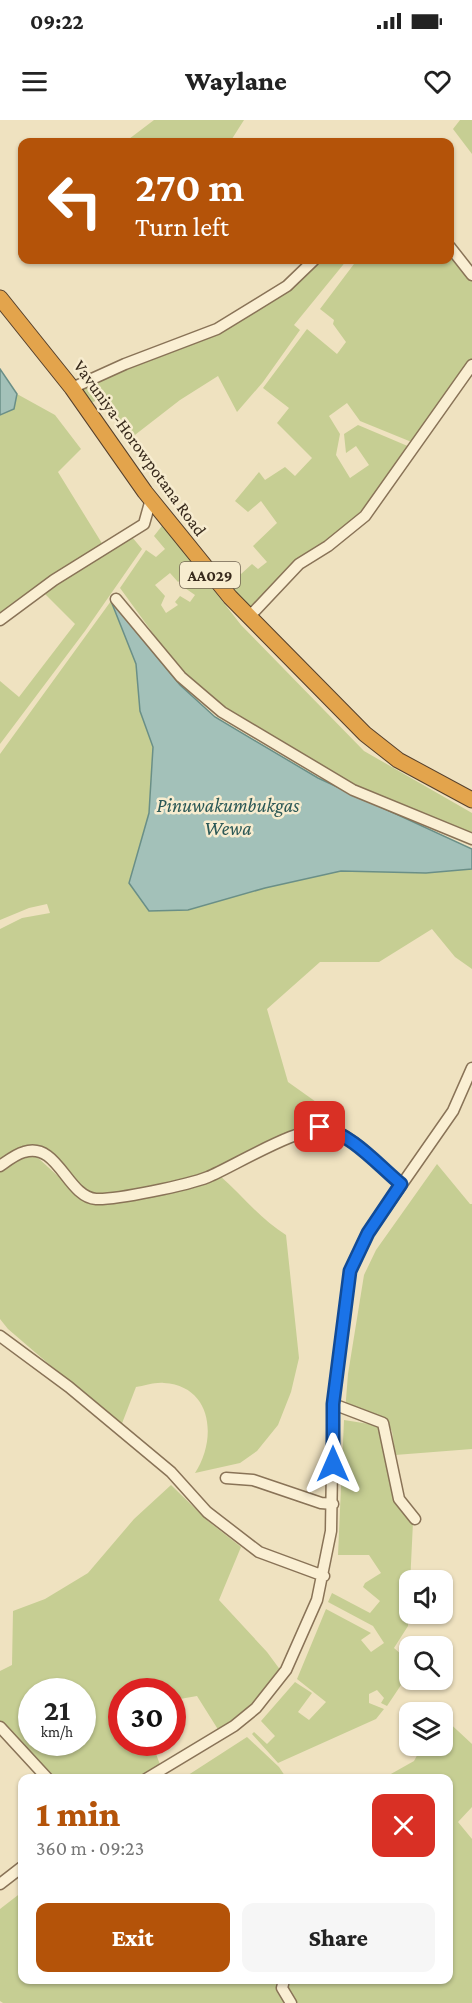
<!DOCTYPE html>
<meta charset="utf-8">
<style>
body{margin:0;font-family:"Crimson Pro",serif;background:#f6f6f6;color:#222;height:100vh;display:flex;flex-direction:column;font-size:22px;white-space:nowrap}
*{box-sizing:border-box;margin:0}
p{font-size:20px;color:#767676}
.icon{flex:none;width:33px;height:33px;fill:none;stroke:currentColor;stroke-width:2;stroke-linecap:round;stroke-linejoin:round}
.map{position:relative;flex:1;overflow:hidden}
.details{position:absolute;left:18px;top:1654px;width:435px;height:210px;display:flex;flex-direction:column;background:#fff;border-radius:12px;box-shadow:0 2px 4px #0004}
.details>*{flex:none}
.hud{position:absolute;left:18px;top:18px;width:436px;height:126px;border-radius:12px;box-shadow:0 2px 4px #0004;background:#b45309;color:#fff;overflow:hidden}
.tools{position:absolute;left:399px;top:1450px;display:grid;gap:12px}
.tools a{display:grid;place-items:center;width:54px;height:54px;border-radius:12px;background:#fff;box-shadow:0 2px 4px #0004;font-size:30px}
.speed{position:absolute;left:18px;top:1558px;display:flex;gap:12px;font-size:30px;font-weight:700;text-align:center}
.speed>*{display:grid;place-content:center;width:78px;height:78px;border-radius:50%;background:#fff;box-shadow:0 2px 4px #0004;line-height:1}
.speed small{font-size:15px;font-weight:400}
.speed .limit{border:9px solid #d22;background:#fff;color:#111}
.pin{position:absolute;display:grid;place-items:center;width:51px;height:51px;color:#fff;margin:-26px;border-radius:12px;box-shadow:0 3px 9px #0006}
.me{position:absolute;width:66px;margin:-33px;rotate:0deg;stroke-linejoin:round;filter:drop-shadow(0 0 4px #0008)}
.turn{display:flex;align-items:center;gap:21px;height:126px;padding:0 18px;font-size:27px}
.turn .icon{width:78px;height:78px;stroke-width:2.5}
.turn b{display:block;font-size:42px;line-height:51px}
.round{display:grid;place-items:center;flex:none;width:63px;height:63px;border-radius:12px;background:#f6f6f6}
.headline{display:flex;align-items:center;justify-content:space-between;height:102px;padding:0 18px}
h1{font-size:36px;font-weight:800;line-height:45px;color:#b45309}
.primary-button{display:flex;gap:12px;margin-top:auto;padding:12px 18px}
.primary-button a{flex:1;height:69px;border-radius:12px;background:#b45309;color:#fff;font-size:24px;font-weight:800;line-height:69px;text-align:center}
.primary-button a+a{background:#f6f6f6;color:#222}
.status{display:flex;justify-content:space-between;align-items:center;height:42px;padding:0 30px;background:#fff;direction:ltr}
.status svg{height:16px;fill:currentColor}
header{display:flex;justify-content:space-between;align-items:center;height:78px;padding:0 18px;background:#fff;font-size:27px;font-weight:800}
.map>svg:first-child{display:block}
.green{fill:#c6ce93;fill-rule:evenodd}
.water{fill:#a3c1b9;stroke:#6a8f87;stroke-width:1.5}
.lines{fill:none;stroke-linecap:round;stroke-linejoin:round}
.minor-casing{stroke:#897357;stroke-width:13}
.highway-casing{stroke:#56402c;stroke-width:17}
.minor{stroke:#faefd3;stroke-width:10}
.highway{stroke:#e3a44c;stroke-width:15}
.route-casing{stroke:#114b97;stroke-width:15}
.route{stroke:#1a73e8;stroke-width:10}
.labels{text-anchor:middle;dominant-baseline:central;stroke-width:5;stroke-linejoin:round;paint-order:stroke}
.shield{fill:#f7eccf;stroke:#716452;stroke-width:1.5}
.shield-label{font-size:16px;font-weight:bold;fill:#382a1c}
.street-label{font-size:18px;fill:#382a1c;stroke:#f7eccf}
.water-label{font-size:20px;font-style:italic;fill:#2b5856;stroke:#f7eccf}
</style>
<div class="status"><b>09:22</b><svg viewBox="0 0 49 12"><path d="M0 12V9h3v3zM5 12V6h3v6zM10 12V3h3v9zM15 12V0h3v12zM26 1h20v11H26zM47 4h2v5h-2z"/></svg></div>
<header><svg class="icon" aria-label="menu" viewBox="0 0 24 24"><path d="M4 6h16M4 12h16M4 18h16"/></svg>Waylane<svg class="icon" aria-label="heart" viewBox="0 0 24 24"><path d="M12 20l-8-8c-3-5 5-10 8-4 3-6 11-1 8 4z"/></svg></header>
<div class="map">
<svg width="472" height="1883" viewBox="0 0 472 1883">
<rect width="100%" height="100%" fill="#efe2c0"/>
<path class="green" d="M 154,0 L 244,0 L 230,22 L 125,22 Z
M 460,0 L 472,0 L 472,34 L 453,9 Z
M 450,130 L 472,156 L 472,239 L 414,323 L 360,301 L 347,283 L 329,296 L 340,314 L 336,335 L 350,358 L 369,345 L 356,326 L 346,333 L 344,314 L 358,305 L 410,327 L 361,391 L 332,418 L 296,441 L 247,490 L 218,457 L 232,446 L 241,454 L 252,444 L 258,449 L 267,442 L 253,426 L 277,403 L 261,381 L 248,392 L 235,381 L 259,352 L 265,360 L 285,347 L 295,356 L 312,338 L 277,303 L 289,288 L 263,268 L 307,209 L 337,234 L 346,222 L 333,204 L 334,200 L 320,189 L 357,140 L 450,140 Z
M 320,140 L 347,140 L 294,205 L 300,210 L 263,262 L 237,292 L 218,256 L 180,280 L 131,318 L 100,279 L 86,285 L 76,269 L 219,212 L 289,168 Z
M 17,274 L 55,295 L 81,329 L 58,352 L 103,425 L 132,417 L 142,429 L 85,511 L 0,624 L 0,561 L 19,577 L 75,504 L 43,472 L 0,504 L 0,295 L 14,288 Z
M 165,402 L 197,447 L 178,462 L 170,453 L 155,465 L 165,476 L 161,485 L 166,493 L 178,485 L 175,482 L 180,476 L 190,482 L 195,475 L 182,466 L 202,455 L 241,505 L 364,631 L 472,693 L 472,716 L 354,668 L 224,590 L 184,556 L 120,468 L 146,430 L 156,437 L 165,429 L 154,416 Z
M 111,481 L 136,544 L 140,591 L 153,627 L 149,693 L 129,763 L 265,768 L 341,751 L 426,753 L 472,749 L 472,849 L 455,837 L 432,809 L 379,842 L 320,842 L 267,889 L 288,962 L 333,994 L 326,1004 L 294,1013 L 206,1056 L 157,1068 L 94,1076 L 82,1070 L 48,1032 L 0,1042 L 0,809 L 22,798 L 50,793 L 47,784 L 29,788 L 0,800 L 0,634 Z
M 36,1036 L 84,1080 L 219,1055 C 242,1075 260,1099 286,1115 L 299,1238 L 291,1272 L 278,1305 L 257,1331 L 240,1343 L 195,1353 C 217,1320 213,1266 164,1263 C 155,1262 144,1266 136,1267 L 121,1306 L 8,1209 L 0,1199 L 0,1048 L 23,1038 Z
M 437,1044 L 470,1084 L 472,1084 L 472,1329 L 395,1335 L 392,1311 L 383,1300 L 345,1292 L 348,1254 L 364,1155 L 376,1130 Z
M 344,1300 L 382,1306 L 397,1380 L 413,1402 L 408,1506 L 394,1528 L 409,1541 L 409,1553 L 387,1586 L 381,1583 L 384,1578 L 377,1570 L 369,1574 L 369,1583 L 384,1589 L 376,1599 L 278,1643 L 252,1614 L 254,1612 L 267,1624 L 275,1616 L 261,1601 L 295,1562 L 312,1573 L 298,1592 L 309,1600 L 326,1582 L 297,1559 L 326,1489 L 371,1513 L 361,1520 L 371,1532 L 384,1523 L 373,1506 L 328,1482 L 332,1473 L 370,1493 L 380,1481 L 363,1467 L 365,1463 L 381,1453 L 369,1435 L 338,1435 Z
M 171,1365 L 208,1401 L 241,1427 L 219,1480 L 267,1532 L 284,1555 L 264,1588 L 224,1619 L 197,1576 L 180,1579 L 173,1588 L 172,1572 L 122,1572 L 122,1623 L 152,1623 L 162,1650 L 152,1659 L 54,1659 L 0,1602 L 0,1551 L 12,1545 L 13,1491 L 45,1479 L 88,1453 L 134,1399 ZM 32,1572 L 82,1572 L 82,1623 L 32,1623 Z
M 443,1597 L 472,1624 L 472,1687 L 458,1702 L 472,1719 L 472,1883 L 294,1883 L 285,1867 L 286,1860 L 448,1860 L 448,1659 L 382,1659 L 414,1641 L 422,1626 L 442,1626 Z
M 247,1617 L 279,1647 L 287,1659 L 182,1659 Z
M 22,1772 L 22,1860 L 277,1860 L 276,1868 L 284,1883 L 3,1883 L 0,1881 L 0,1789 Z"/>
<path class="water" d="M 0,249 L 17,274 L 14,289 L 0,295 Z
M 111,481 L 180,565 L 215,597 L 318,658 L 472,729 L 472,749 L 426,753 L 341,751 L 265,768 L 188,790 L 149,791 L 129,763 L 149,693 L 153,627 L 140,591 L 136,544 Z"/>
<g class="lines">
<defs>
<path id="minor" d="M 450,127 L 472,155
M 72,268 L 125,244 L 217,209 L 287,166 L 314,140
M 116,479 L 181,557 L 222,592 L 353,670 L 472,719
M 249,497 L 299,444 L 328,426 L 365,396 L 472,245
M 0,500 L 54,460 L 144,404 L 151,379
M 0,1046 C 7,1041 16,1034 24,1032 C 58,1021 67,1077 96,1079 C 116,1080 188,1065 208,1057 C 235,1046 307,1000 333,1010 C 355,1018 383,1049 401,1064
M 0,1216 L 69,1267 L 171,1352 L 207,1392 L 259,1432 L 324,1456
M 333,1284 L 383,1303 L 399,1379 L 415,1399
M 226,1358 L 253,1360 L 321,1383 L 333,1384
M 0,1607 L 48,1659
M 146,1659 L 234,1606 L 256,1588 L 286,1550 L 317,1480 L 331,1411 L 333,1284 L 350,1151 L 368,1113 L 453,991 L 472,948
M 0,1764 L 22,1747
M 284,1860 L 282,1868 L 291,1883"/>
<path id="highway" d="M 0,178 L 72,268 L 145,372 L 230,477 L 365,614 L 398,640 L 472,680"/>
</defs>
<use href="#minor" class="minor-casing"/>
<use href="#highway" class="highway-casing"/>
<use href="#minor" class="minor"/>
<use href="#highway" class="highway"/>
</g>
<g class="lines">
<defs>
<path id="route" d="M 320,1007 C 352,1014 376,1043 401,1064 L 368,1113 L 350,1151 L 333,1284 L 333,1344"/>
</defs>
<use href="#route" class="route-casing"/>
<use href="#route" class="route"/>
</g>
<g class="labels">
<rect class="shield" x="180" y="442" width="60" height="26" rx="4.5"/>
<g class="shield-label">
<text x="210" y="455">AA029</text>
</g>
<g class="street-label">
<text transform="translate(140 328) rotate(54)">Vavuniya-Horowpotana Road</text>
</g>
<g class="water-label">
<text x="228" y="685">Pinuwakumbukgas<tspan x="228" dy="23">Wewa</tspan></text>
</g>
</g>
</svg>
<div class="tools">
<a><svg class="icon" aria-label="sound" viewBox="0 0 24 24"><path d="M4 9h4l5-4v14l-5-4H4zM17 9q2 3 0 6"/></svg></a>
<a><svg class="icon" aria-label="search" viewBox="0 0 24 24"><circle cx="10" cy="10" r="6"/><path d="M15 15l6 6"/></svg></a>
<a><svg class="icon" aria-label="layers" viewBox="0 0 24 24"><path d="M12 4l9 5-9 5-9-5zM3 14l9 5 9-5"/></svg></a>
</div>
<div class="speed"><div>21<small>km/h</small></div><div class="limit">30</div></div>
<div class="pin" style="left:320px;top:1007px;background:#d93025"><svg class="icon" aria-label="arrive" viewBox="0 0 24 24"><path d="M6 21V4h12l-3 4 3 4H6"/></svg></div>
<svg class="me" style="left:333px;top:1344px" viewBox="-20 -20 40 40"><path d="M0-17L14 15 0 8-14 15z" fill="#1a73e8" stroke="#fff" stroke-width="4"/></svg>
<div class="hud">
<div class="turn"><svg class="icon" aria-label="left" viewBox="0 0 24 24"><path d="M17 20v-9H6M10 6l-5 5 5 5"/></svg><div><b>270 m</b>Turn left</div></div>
</div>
<section class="details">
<div class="headline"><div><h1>1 min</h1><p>360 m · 09:23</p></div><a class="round" style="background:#d93025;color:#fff"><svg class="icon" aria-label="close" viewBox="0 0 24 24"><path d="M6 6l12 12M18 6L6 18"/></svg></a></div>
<div class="primary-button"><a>Exit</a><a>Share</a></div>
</section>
</div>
